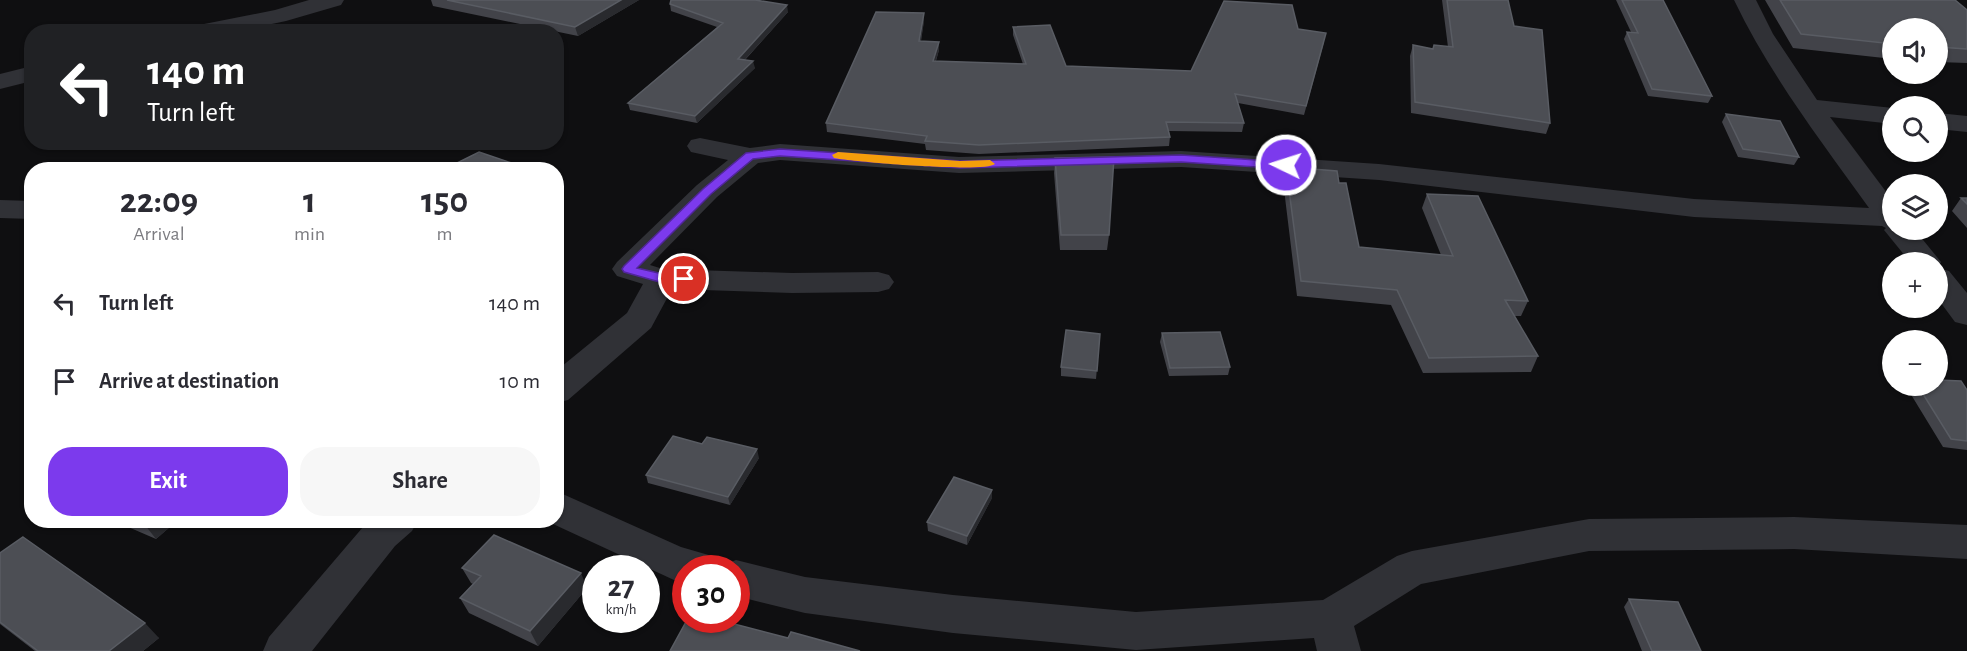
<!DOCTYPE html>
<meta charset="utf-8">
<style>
body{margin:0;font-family:"Alegreya Sans",sans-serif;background:#f7f7f7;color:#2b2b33;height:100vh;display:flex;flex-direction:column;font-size:22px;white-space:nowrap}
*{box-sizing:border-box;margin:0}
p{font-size:20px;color:#7c7c81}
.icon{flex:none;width:33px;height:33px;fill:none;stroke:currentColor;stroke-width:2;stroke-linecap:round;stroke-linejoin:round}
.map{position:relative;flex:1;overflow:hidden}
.side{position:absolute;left:24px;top:162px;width:540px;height:366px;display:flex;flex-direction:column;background:#fff;border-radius:24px;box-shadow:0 2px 4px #0004}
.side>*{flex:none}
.banner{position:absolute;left:24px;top:24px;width:540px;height:126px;border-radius:24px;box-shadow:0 2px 4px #0004;background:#202124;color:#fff;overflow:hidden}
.buttons{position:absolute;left:1882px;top:18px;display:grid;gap:12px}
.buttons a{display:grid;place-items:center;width:66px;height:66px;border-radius:50%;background:#fff;box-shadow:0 2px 4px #0004;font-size:30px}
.speed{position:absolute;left:582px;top:555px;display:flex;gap:12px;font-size:30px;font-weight:700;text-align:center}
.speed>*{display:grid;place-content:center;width:78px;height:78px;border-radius:50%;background:#fff;box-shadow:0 2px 4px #0004;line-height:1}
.speed small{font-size:15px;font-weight:400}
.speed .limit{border:9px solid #d22;background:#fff;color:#111}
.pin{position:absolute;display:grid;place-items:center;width:51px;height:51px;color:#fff;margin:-26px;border:3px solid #fff;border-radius:50%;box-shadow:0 2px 6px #0007}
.me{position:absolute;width:66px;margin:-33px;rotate:274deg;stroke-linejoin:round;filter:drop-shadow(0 0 4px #0008)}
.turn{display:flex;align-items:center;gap:21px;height:126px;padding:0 24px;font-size:27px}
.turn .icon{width:78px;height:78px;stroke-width:2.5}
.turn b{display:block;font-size:42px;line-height:51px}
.eta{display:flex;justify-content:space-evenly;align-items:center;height:102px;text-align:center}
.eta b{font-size:36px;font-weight:600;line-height:42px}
.cta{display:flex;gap:12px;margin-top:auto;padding:12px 24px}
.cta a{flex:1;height:69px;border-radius:24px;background:#7c3aed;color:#fff;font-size:24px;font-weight:600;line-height:69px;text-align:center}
.cta a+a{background:#f7f7f7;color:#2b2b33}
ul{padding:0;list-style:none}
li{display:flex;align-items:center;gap:18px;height:78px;padding:0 24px}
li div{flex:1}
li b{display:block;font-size:22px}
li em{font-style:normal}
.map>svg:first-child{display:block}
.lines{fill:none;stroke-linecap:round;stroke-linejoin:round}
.minor{fill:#303136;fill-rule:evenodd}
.wall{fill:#424349}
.shaded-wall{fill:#292a2e}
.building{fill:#4c4e54;stroke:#595c63;stroke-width:1.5}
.route{fill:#7c3aed;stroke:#51269a;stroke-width:1.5}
.slow{fill:#f59e0b}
</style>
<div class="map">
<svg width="1967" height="651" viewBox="0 0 1967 651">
<rect width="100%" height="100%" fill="#0f0f11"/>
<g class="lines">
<path class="minor" d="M 309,0 L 344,0 L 341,5 L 286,21 L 234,32 L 186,32 L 189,27 L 275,10 Z
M 1734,0 L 1756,0 L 1773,34 L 1817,100 L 1893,108 L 1893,124 L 1830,117 L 1893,201 L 1893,230 L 1915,230 L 1941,262 L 1938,267 L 1938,262 L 1910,262 L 1884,230 L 1886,228 L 1882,226 L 1694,217 L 1379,180 L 1181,167 L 959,173 L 780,160 L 758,163 L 717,197 L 650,265 L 663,269 L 792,273 L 878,272 L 889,275 L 894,282 L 889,289 L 878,292 L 792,293 L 672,289 L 651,328 L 568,400 L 556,403 L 556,371 L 627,313 L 643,284 L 617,276 L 612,269 L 617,262 L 697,185 L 728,160 L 691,152 L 687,146 L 691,140 L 700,138 L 750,148 L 780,144 L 959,157 L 1181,151 L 1379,164 L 1694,199 L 1869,208 C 1821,141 1770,75 1734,0 Z
M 32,66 L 32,81 L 0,89 L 0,74 Z
M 1938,113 L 1967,116 L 1967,132 L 1938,129 Z
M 0,200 L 32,201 L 32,219 L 0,218 Z
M 1938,268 L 1949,271 L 1967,293 L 1967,325 L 1955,322 L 1938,299 Z
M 556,491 L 681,547 L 712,556 L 718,568 L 686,568 L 686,583 L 674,580 L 553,524 L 547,520 L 556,520 Z
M 1794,517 L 1967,525 L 1967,559 L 1794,549 L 1589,551 L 1421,584 L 1354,626 L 1361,651 L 1317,651 L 1314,638 L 1136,650 L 953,633 L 805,613 L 736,596 L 736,568 L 720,568 L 721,566 L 736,560 L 805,577 L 953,595 L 1136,612 L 1323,600 L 1397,556 L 1412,551 L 1589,519 Z
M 369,520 L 418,520 L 412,531 L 395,546 L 312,651 L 263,651 L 269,637 Z"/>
</g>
<path class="wall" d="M 431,0 L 639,0 L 578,36 L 433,6 Z
M 1442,0 L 1508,0 L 1514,26 L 1550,123 L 1546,134 L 1411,113 L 1410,56 L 1413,45 L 1433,49 L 1434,45 L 1448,47 Z
M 1616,0 L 1663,0 L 1712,96 L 1708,103 L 1648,96 L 1624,39 L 1627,32 L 1631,32 Z
M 1765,0 L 1955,0 L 1967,10 L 1967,63 L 1938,62 L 1938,28 L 1893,28 L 1893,59 L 1793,48 Z
M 670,4 L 788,12 L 745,60 L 755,68 L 697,123 L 630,110 L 628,103 L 717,27 L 671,11 Z
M 924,21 L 921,41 L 939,50 L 936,61 L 1023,64 L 1013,35 L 1013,27 L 1066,66 L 1191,71 L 1298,29 L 1324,42 L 1304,115 L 1238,103 L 1244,123 L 1242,132 L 1169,131 L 1170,137 L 1169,146 L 979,154 L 926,150 L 925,144 L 827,132 L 826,123 Z
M 1726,114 L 1799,157 L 1794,165 L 1738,157 L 1722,122 Z
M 1055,158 L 1109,235 L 1107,250 L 1060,250 L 1054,173 Z
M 1286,167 L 1339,183 L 1359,247 L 1441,255 L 1422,208 L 1427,194 L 1528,301 L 1521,316 L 1514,316 L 1538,356 L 1531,372 L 1423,373 L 1391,305 L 1297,296 L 1283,181 Z
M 1961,198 L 1967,198 L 1967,228 L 1952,211 Z
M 1162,333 L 1230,367 L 1228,375 L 1169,376 L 1160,342 Z
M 1100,334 L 1096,379 L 1061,376 L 1061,367 Z
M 1909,386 L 1938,386 L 1967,390 L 1967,450 L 1943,447 L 1907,388 Z
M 759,458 L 730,505 L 648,483 L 646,475 Z
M 992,498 L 967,545 L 928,531 L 927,522 Z
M 112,520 L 178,520 L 156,539 Z
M 0,553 L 159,638 L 143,651 L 35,651 L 0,624 Z
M 462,568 L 587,588 L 538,646 L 469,613 L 460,598 L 473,584 L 471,583 Z
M 1629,599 L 1701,651 L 1642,651 L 1624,607 Z"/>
<path class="shaded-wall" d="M 621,0 L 639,0 L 578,36 L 575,27 Z
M 787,5 L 788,12 L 739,66 L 738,59 Z
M 924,13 L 924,21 L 919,49 L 919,41 Z
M 939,42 L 939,50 L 933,69 L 933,61 Z
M 753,61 L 755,68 L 697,123 L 695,116 Z
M 757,449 L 759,458 L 730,505 L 728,497 Z
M 992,490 L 992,498 L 967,545 L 967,536 Z
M 141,520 L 178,520 L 156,539 Z
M 581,573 L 587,588 L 538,646 L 530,631 Z
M 145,623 L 159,638 L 143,651 L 109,651 Z"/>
<path class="building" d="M 447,0 L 621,0 L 575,27 Z
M 671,0 L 755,0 L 787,5 L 738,59 L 753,61 L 695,116 L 628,103 L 723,23 L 670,4 Z
M 1447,0 L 1508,0 L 1514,26 L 1542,30 L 1550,123 L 1415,102 L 1413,45 L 1433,49 L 1434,45 L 1453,47 Z
M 1622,0 L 1663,0 L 1712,96 L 1652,89 L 1627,32 L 1638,33 Z
M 1780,0 L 1955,0 L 1967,10 L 1967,49 L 1938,47 L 1938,28 L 1893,28 L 1893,44 L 1801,34 Z
M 1224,1 L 1292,5 L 1298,29 L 1326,33 L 1306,106 L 1235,94 L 1244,123 L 1166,122 L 1170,137 L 979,145 L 925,141 L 927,136 L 826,123 L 876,12 L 924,13 L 919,41 L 939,42 L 933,61 L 1026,64 L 1013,27 L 1050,25 L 1066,66 L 1191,71 Z
M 1726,114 L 1780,121 L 1799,157 L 1743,149 Z
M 479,152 L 532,170 L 443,170 Z
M 1114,157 L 1109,235 L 1061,235 L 1055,158 Z
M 1286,167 L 1337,171 L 1339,183 L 1346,183 L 1359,247 L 1453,256 L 1427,194 L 1478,196 L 1528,301 L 1505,300 L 1538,356 L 1429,358 L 1397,290 L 1301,281 Z
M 1961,198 L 1967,198 L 1967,204 Z
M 1066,330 L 1100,334 L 1097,371 L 1061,367 Z
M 1220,332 L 1230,367 L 1170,368 L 1162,333 Z
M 1938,380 L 1961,381 L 1967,390 L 1967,441 L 1951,439 L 1918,386 L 1938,386 Z
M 673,436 L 702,444 L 707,437 L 757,449 L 728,497 L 646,475 Z
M 954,477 L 992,490 L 967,536 L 927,522 Z
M 494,535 L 581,573 L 530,631 L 460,598 L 481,576 L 462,568 Z
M 23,537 L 145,623 L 109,651 L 38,651 L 0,622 L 0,553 Z
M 1629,599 L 1678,602 L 1701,651 L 1652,651 Z
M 687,620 L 719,620 L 788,638 L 791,632 L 860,651 L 670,651 Z"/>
<path class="route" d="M 780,149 L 960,161 L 1181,155 L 1286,162 L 1292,165 L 1286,169 L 1181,162 L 960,168 L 780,156 L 753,159 L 711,194 L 637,268 L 663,274 L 689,276 L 691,279 L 689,282 L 663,283 L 624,272 L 622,269 L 624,266 L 703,189 L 746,153 Z"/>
<path class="slow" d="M 838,152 L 960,161 L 990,160 L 995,164 C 985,173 854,162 834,158 L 832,155 Z"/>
</svg>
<div class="buttons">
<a><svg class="icon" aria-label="sound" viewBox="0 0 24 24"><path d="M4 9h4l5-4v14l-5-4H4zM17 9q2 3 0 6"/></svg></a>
<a><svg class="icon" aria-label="search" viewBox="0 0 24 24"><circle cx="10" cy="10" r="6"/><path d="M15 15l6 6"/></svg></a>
<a><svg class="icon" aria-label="layers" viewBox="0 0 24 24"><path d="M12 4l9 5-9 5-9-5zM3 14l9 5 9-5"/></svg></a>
<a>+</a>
<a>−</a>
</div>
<div class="speed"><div>27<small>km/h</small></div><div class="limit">30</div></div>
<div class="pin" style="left:684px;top:279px;background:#d93025"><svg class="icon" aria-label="arrive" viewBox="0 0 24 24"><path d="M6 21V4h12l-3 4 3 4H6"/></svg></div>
<svg class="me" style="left:1286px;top:165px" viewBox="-20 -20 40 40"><circle r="17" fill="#7c3aed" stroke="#fff" stroke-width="3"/><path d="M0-11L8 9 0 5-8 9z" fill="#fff"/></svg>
<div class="banner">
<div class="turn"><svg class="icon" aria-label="left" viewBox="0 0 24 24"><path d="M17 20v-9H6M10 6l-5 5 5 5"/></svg><div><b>140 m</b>Turn left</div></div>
</div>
<section class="side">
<div class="eta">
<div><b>22:09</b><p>Arrival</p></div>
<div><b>1</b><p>min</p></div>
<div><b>150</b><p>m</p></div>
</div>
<ul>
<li><svg class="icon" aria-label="left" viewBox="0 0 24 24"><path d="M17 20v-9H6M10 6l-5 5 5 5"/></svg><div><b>Turn left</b></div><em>140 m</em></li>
<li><svg class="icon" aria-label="arrive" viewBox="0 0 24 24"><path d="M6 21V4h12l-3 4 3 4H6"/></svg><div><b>Arrive at destination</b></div><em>10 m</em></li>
</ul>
<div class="cta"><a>Exit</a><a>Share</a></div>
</section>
</div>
